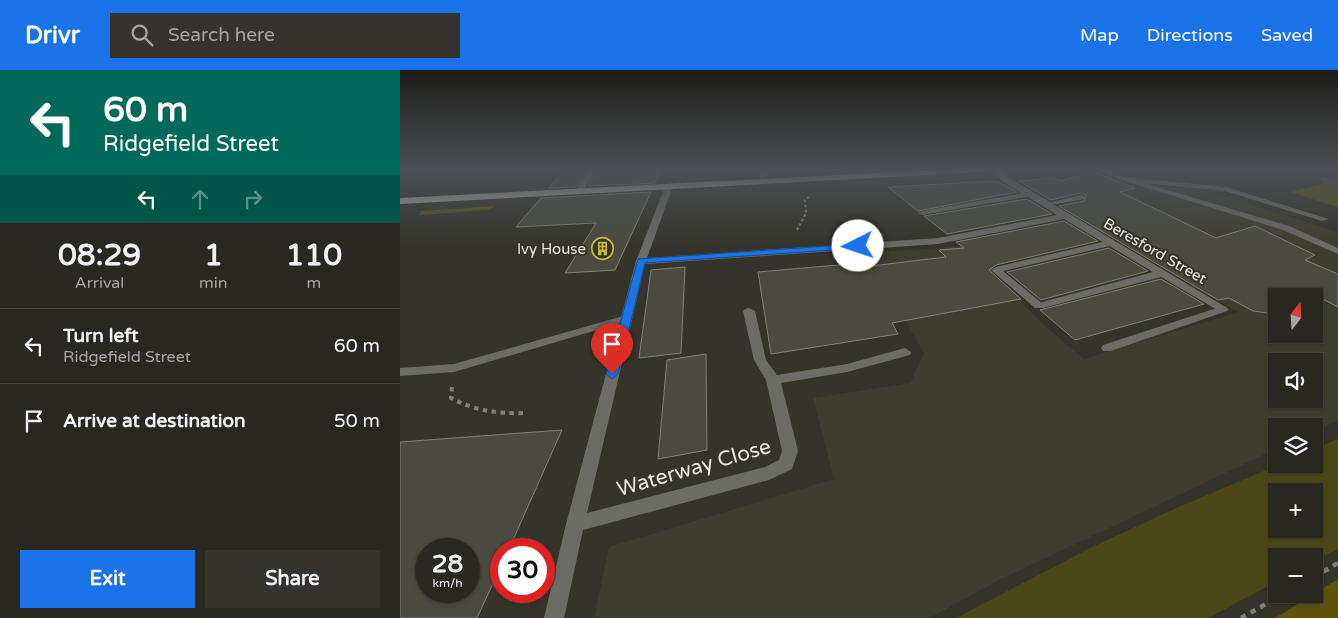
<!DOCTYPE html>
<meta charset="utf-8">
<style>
body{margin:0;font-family:"Varela Round",sans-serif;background:#34332d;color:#f1f3f6;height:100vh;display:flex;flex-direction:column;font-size:19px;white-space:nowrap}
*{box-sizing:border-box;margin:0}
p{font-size:16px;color:#a5a5a5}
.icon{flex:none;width:28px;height:28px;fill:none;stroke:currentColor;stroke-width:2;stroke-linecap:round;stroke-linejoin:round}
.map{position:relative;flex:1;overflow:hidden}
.side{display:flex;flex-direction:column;background:#282720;width:400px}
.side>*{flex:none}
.hud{background:#00695c;color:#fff;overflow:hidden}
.needle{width:32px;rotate:17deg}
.controls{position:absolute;left:868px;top:218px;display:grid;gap:10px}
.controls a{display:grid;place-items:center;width:55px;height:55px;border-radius:0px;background:#282720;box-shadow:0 1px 4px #0004,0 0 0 1px #44443e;font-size:25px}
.speed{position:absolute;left:15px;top:468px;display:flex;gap:10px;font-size:25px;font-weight:700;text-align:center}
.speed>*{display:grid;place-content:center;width:65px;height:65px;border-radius:50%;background:#282720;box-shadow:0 1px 4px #0004,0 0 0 1px #44443e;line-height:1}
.speed small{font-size:12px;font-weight:400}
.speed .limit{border:8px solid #d22;background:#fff;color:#111}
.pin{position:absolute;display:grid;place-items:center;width:42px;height:42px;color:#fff;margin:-51px -21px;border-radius:50% 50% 50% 0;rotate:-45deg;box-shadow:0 0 5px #0007}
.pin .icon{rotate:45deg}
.me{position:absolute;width:55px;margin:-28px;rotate:266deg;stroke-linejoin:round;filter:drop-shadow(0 0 4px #0008)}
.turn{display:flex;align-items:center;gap:18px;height:105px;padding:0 20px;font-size:22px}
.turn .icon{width:65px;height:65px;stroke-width:2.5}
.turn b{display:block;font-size:35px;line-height:42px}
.lanes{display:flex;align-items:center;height:48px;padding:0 20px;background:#0003;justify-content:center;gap:25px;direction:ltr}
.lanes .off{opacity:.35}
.eta{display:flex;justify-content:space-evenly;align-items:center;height:85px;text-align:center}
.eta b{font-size:30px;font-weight:800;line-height:35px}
.primary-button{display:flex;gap:10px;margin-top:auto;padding:10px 20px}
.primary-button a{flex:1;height:58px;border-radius:0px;background:#1a73e8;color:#fff;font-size:20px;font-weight:800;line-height:58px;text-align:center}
.primary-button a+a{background:#34332d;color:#f1f3f6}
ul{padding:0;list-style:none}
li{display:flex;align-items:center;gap:15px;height:75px;padding:0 20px;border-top:1px solid #44443e}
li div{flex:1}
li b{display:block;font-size:19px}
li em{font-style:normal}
header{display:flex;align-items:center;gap:30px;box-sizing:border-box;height:70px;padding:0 25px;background:#1a73e8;color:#fff}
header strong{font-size:24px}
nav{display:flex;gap:28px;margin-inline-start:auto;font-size:18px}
.search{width:350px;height:45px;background:#34332d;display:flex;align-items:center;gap:12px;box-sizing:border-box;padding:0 18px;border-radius:0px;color:#a5a5a5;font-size:19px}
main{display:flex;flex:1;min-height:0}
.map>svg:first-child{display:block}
.built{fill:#3f3d2e;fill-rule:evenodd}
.green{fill:#5b540d}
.water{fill:#4c4718;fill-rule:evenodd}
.building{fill:#4a4a3f;stroke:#838276;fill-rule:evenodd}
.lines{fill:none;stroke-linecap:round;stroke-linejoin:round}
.path-far2{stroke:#808077;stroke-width:2;stroke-dasharray:2.5 2.5;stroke-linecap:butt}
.path-far1{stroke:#808077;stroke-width:4;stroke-dasharray:4.5 4.5;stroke-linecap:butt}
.path{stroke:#808077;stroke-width:4.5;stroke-dasharray:5.5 5.5;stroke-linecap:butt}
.service{fill:#6c6c67;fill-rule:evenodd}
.minor{fill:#6c6c67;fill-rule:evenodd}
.trunk{fill:#b0afa3;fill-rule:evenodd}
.route{fill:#1a73e8;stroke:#114b97}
.labels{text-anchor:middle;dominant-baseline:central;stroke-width:4;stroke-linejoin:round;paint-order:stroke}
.far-poi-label{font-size:15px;fill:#e7e7e0;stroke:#35342a;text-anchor:end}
.far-street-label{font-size:15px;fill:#e7e7e0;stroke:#35342a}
.near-street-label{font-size:21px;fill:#e7e7e0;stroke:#35342a}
</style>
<header>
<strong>Drivr</strong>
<div class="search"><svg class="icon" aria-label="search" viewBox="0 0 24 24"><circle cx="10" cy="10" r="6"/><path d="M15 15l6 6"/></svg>Search here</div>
<nav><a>Map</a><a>Directions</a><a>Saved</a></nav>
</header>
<main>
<section class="side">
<div class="hud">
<div class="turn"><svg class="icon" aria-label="left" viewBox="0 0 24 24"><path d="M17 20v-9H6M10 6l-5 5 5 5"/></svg><div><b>60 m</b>Ridgefield Street</div></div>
<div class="lanes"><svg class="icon" aria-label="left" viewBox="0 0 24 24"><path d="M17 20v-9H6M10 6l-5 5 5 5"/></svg><svg class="icon off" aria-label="ahead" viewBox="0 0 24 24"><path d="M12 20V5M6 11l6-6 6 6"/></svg><svg class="icon off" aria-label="right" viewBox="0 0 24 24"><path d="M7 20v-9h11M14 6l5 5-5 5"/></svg></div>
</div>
<div class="eta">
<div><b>08:29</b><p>Arrival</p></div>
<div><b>1</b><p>min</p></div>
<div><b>110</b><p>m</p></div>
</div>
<ul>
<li><svg class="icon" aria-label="left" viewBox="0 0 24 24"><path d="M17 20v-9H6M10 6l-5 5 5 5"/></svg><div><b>Turn left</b><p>Ridgefield Street</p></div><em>60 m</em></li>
<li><svg class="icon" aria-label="arrive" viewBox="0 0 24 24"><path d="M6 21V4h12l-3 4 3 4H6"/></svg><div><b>Arrive at destination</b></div><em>50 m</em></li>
</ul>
<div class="primary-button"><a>Exit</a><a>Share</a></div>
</section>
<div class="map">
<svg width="938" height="548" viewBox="0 0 938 548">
<rect width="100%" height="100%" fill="#35342a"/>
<path class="built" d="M 748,115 L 804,120 L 938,162 L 938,350 L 914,362 L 914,356 L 876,356 L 876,379 L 599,510 L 530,548 L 194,548 L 209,477 L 434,409 L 413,328 L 510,313 L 524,284 L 469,183 L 562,176 L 655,265 L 684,289 L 838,242 L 666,135 ZM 876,226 L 914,226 L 914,264 L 876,264 ZM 876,291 L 914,291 L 914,329 L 876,329 Z"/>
<path class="green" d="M 923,107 L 938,110 L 938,137 L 890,122 L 925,113 L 918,108 Z
M 96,136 L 87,140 L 19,145 L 21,141 Z
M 938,509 L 938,548 L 875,548 Z"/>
<path class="water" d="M 938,369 L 938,479 L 914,491 L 914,486 L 876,486 L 876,512 L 808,548 L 556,548 L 690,478 L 774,439 L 880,394 L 914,394 L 914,379 ZM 876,421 L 914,421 L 914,459 L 876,459 Z"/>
<path class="building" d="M 164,100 L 187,100 L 176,117 L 149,118 Z
M 198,100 L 261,100 L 255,113 L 188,116 Z
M 694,102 L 735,118 L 720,122 L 816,168 L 855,156 L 915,185 L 905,190 L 938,204 L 938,237 L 919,227 L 914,229 L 914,226 L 876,226 L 876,243 L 874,244 L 853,241 L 829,228 L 818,230 L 659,136 L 684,131 L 686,125 L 681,123 L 651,130 L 619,111 L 655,108 L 660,111 Z
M 594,111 L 601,113 L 617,122 L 518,141 L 488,117 Z
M 251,122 L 215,200 L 165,203 L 196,153 L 116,157 L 141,128 Z
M 627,129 L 652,144 L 547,164 L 524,146 Z
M 664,151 L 698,171 L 596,195 L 589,200 L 621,229 L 492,253 L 498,264 L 371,284 L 358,202 L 461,193 L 463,197 L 546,187 L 539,180 L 564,178 L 556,172 Z
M 709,178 L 748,201 L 641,230 L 607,202 Z
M 285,197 L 281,283 L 239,288 L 251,200 Z
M 761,209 L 804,234 L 675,270 L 640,240 Z
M 306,284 L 307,380 L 258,389 L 267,290 Z
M 162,360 L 109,479 L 101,479 L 101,496 L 77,548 L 0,548 L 0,372 ZM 26,479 L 69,479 L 69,521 L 26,521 Z"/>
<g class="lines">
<path class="path-far2" d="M 397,160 L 406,143 L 405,130 L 409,127"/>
<path class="path-far1" d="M 52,317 L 51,328 C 75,341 99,344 126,343"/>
<path class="path" d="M 914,507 L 938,493
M 841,548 L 884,524"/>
<path class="service" d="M 724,107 L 889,156 L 938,178 L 938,184 L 883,160 L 722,110 L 722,108 Z
M 629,122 L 632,122 L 632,126 L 522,145 L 518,143 L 522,141 Z
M 681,125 L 685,127 L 684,129 L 647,136 L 643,134 Z
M 711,170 L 714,171 L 714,175 L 603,201 L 643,234 L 644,236 L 643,238 L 635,238 L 591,200 L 596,197 Z
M 823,236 L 828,239 L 827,241 L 711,281 L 703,281 L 701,278 L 703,275 Z
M 227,245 L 232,248 L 231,250 L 54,302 L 0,306 L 0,298 L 54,294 Z"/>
<path class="minor" d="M 189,100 L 196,100 L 182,123 L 176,123 L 175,121 Z
M 360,100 L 368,100 L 367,113 L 360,111 Z
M 593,100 L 600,100 L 608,107 L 829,239 L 827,241 L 819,241 L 761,207 L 643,238 L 635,238 L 633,236 L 635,234 L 753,202 L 664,149 L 538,174 L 245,194 L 187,443 L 365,397 L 379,390 L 382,381 L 366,310 L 354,290 L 343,241 L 345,239 L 349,238 L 355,241 L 366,290 L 377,305 L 447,294 L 505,278 L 511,282 L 510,285 L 447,302 L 381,313 L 398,381 L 392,399 L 369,410 L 183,460 L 164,548 L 144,548 L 166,454 L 236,191 L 266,114 L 273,116 L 247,188 L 538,168 L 657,145 L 602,111 Z
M 699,100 L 709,100 L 725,107 L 826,117 L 929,149 L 922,151 L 825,121 L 724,111 Z"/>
<path class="trunk" d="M 531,100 L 586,100 L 582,102 L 0,134 L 0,128 Z"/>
</g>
<linearGradient id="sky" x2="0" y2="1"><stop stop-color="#1d1d17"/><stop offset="0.56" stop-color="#4b5055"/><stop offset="1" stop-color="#4b5055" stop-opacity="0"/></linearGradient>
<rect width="938" height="177" fill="url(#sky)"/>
<path class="route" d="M 458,174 L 463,176 L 462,178 L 245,193 L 218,304 L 212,309 L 206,304 L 238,189 Z"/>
<defs>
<symbol id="building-ring" viewBox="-11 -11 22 22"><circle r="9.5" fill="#35342a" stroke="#c8bb3b" stroke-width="1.5"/><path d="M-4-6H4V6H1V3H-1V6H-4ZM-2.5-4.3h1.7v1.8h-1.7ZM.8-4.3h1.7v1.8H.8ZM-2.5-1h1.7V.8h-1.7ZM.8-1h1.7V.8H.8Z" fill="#c8bb3b"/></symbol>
</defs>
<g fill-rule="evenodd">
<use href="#building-ring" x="190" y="166" width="25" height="25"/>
</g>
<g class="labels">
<g class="far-poi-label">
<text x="186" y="179">Ivy House</text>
</g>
<g class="far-street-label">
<text transform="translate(755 181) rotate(30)">Beresford Street</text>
</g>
<g class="near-street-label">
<text transform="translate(294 398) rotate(-16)">Waterway Close</text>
</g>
</g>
</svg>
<div class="controls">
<a><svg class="needle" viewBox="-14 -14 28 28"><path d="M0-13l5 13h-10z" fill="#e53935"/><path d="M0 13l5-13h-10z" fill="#a5a5a5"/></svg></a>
<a><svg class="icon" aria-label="sound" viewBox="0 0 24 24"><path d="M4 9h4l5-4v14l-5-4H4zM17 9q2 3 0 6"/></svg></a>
<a><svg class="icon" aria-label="layers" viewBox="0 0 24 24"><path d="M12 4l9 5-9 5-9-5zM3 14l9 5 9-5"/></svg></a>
<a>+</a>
<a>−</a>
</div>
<div class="speed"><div>28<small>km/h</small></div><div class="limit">30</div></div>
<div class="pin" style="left:212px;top:304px;background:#d93025"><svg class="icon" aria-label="arrive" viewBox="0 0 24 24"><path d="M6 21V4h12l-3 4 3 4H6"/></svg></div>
<svg class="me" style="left:458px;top:176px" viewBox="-20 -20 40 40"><circle r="19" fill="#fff"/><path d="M0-13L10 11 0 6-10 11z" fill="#1a73e8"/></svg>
</div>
</main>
